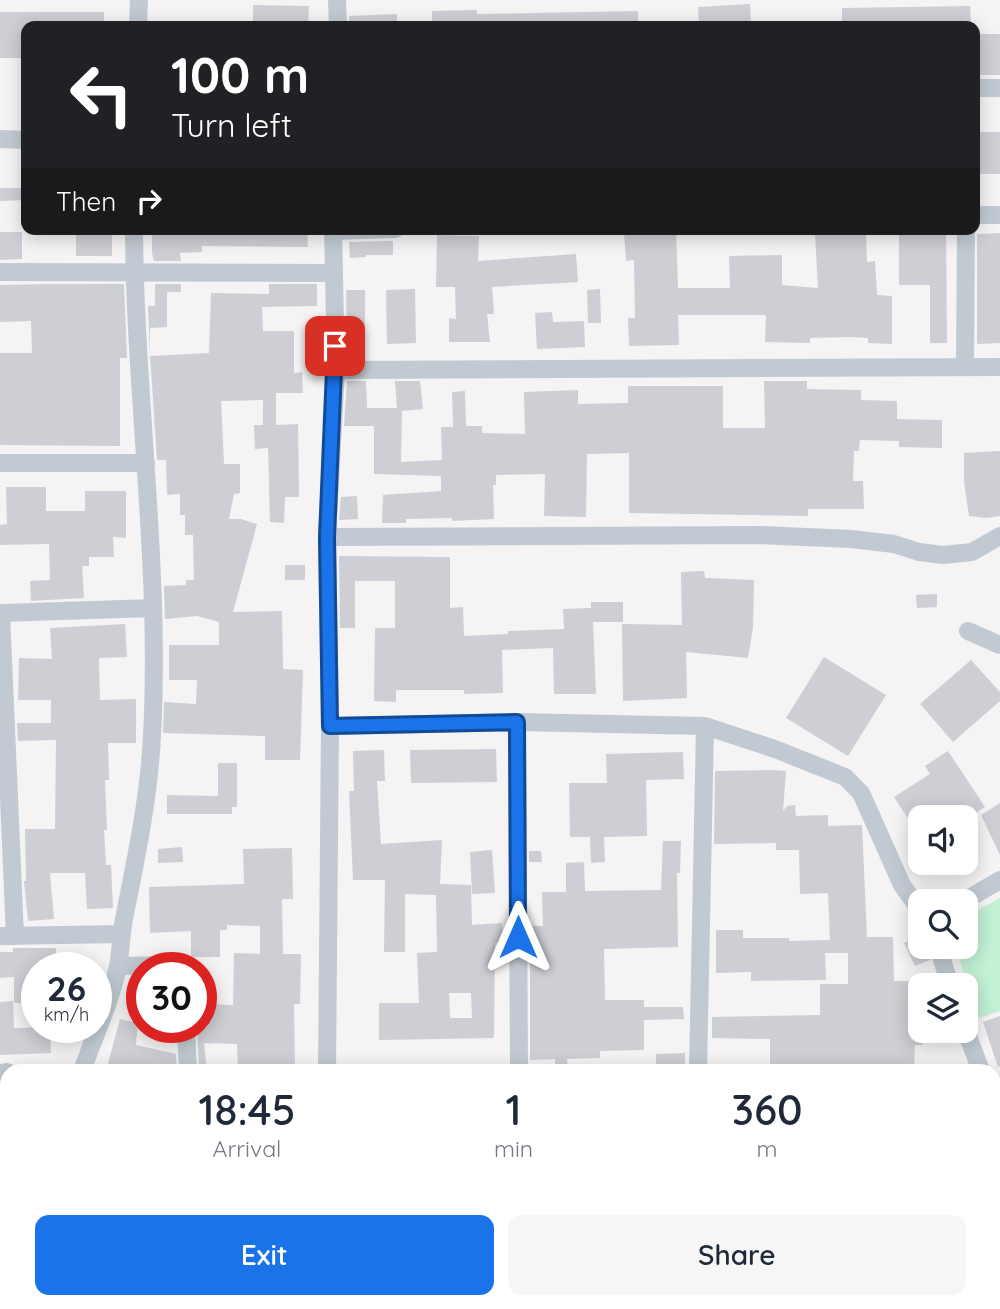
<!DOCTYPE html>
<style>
body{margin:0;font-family:Quicksand,sans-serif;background:#f6f6f7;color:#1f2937;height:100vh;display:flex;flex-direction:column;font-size:26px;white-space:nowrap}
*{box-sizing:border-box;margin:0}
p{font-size:23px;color:#747a83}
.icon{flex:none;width:38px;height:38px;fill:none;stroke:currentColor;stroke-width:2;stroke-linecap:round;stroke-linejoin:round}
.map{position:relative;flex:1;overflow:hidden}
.panel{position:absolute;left:0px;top:1064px;width:1001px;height:245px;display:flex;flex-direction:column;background:#fff;border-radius:21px 21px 0 0;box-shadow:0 4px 18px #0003}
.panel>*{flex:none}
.banner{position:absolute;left:21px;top:21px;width:959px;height:214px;border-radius:14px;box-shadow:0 4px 18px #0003;background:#202124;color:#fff;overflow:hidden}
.controls{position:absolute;left:908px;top:805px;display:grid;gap:14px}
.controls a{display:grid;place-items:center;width:70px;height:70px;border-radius:14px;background:#fff;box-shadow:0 4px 18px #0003;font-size:35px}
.speed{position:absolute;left:21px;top:952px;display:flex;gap:14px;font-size:35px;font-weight:700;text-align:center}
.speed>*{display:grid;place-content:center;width:91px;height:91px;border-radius:50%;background:#fff;box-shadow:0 4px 18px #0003;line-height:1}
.speed small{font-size:18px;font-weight:400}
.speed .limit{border:10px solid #d22;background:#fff;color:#111}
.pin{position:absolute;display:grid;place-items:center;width:60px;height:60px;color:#fff;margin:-30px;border-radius:14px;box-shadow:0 4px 10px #0006}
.me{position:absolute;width:77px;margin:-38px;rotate:0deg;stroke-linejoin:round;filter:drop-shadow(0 0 5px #0008)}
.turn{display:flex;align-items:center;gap:24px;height:147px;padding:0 35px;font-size:32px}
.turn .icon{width:91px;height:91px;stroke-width:2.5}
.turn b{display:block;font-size:49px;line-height:60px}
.then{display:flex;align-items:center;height:66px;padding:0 35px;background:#0003;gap:14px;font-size:26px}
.eta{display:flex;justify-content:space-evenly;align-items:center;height:119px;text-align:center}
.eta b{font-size:42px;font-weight:600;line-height:49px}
.primary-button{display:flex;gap:14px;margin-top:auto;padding:14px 35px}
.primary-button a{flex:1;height:80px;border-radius:14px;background:#1a73e8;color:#fff;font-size:28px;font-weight:600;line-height:80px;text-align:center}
.primary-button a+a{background:#f6f6f7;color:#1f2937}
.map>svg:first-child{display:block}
.green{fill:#c3f1d5}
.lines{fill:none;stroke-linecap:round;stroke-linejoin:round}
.stream{stroke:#90daee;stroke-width:4.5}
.building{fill:#cdcfd5;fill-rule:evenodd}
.minor{stroke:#c1cad2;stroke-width:18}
.route-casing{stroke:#114b97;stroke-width:18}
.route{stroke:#1a73e8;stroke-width:12}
</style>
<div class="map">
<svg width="1000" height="1309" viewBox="0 0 1000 1309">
<rect width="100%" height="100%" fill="#f5f3f3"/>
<path class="green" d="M 1000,898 L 1000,1011 L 979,1018 L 955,947 L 966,947 L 966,917 Z"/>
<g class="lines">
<path class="stream" d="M 197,1302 L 203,1309"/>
</g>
<path class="building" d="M 750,4 L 751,26 L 699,26 L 698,7 Z
M 253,5 L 309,6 L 308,26 L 253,26 Z
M 970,6 L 971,22 L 931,22 L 931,26 L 842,26 L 842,8 Z
M 477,10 L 477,14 L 638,11 L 638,26 L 432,26 L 432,11 Z
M 0,12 L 104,12 L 104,26 L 26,26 L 26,58 L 0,58 Z
M 397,14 L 397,26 L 349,26 L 349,16 Z
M 975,34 L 1000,34 L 1000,75 L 975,75 Z
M 975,132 L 1000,132 L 1000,174 L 975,174 Z
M 0,188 L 25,188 L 25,200 L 0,201 Z
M 76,229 L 112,229 L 112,256 L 76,256 Z
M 307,229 L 308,247 L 202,246 L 202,252 L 180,253 L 181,261 L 154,261 L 152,253 L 152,230 Z
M 676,229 L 678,288 L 730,288 L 729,256 L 782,255 L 782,285 L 818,288 L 815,235 L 866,234 L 867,262 L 875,261 L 877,295 L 892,296 L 892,344 L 868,343 L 868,338 L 850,337 L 810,338 L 810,343 L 765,342 L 766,315 L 678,315 L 679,345 L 629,346 L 628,318 L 635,318 L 634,260 L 626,261 L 624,233 Z
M 899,229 L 946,229 L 947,343 L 930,343 L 930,285 L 899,285 Z
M 0,232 L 22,232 L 22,259 L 0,260 Z
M 1000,233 L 1000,343 L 977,344 L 977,234 Z
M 437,235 L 479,236 L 478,261 L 576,254 L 578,282 L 492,287 L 494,314 L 487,314 L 490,342 L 449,342 L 449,318 L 456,319 L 455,287 L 436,287 Z
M 385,241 L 393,241 L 393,255 L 366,255 L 366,257 L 350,258 L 349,242 Z
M 48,284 L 124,284 L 127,358 L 120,358 L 120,446 L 0,445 L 0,353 L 32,353 L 31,321 L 0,322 L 0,285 Z
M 155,284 L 181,284 L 181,292 L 167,292 L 167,327 L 150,328 L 150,356 L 209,353 L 211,293 L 269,294 L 269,284 L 317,284 L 317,306 L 262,307 L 263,331 L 294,331 L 294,373 L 302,372 L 303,393 L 276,393 L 276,425 L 298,424 L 299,497 L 285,497 L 284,523 L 270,522 L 268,448 L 255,449 L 254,425 L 263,425 L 263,400 L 221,401 L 224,464 L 240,464 L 240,493 L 234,494 L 229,519 L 241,519 L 257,524 L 233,612 L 282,611 L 283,669 L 303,670 L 300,760 L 265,760 L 265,736 L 163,733 L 164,702 L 196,704 L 197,680 L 169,680 L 169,645 L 219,645 L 219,622 L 197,616 L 165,619 L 164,586 L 186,585 L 186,580 L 194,580 L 193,535 L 185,535 L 185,515 L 180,515 L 180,494 L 167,495 L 166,460 L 157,460 L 150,355 L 148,306 L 155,306 Z
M 415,289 L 416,343 L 387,344 L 386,290 Z
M 600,289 L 601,323 L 588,323 L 587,290 Z
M 346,290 L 365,290 L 365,346 L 347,346 Z
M 552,312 L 553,322 L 584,321 L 585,347 L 537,349 L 535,313 Z
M 347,381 L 366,381 L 367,408 L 397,408 L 395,381 L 420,381 L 423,409 L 402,411 L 401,462 L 442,460 L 441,427 L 453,427 L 452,392 L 465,391 L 466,426 L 482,426 L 482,433 L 525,434 L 524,392 L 578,390 L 578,404 L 628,403 L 628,386 L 723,386 L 723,428 L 765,428 L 764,381 L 807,381 L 807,389 L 861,390 L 861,400 L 897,401 L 897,419 L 942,420 L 942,448 L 899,447 L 899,441 L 860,440 L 859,451 L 854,451 L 853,481 L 863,481 L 864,509 L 808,509 L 808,516 L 629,513 L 629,453 L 587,454 L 586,517 L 544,516 L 545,474 L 496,475 L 496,485 L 493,485 L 494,519 L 452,521 L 452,518 L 406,519 L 406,523 L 382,523 L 383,495 L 441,491 L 441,476 L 374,474 L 374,426 L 344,426 Z
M 1000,451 L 1000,516 L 987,518 L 969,516 L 964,482 L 964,453 Z
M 6,487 L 46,487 L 46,511 L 85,511 L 85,491 L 126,491 L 126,538 L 113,537 L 114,557 L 89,557 L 89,566 L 82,566 L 84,598 L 31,601 L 30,581 L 50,580 L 49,544 L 0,545 L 0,525 L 7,524 Z
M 357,496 L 358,519 L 339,520 L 341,497 Z
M 339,556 L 450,557 L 450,608 L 463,607 L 464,636 L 508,634 L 508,631 L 564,629 L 563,609 L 591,608 L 591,602 L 623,602 L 623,622 L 593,622 L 596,694 L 554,694 L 553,648 L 502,650 L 503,693 L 464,694 L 464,690 L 396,690 L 396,702 L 374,701 L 375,628 L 395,628 L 395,581 L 355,581 L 355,628 L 340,628 Z
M 285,565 L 305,565 L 305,580 L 285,580 Z
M 704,571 L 705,578 L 754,580 L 753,628 L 748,658 L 686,652 L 687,698 L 623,701 L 622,624 L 682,625 L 681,572 Z
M 937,594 L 937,607 L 917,608 L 916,595 Z
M 125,624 L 127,657 L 99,658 L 100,700 L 136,699 L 136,743 L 108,743 L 109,780 L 105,780 L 107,830 L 104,830 L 106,865 L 111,865 L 113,908 L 87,909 L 85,873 L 50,873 L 54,919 L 28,921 L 24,881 L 26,881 L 25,829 L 55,829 L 56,740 L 18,741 L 17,723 L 51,723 L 51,700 L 18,700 L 19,658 L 52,659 L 50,628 Z
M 824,657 L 886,695 L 848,756 L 786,718 Z
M 971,660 L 1000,692 L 1000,701 L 953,742 L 920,704 Z
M 496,749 L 497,782 L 411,783 L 410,750 Z
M 384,750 L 385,781 L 377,781 L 381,844 L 442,840 L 440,884 L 471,885 L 472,925 L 502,923 L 503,943 L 495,943 L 494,1038 L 379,1040 L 379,1003 L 419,1003 L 417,953 L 437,952 L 436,895 L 405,894 L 405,952 L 384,952 L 385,880 L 353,880 L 349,791 L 354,791 L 353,751 ZM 449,993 L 471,993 L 472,1018 L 450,1018 Z
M 948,751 L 985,807 L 969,817 L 920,817 L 920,837 L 894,797 L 930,774 L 925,766 Z
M 683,752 L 684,779 L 646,780 L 647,836 L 604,837 L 605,862 L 591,863 L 590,837 L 570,837 L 569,783 L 607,783 L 606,754 Z
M 218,763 L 237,763 L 237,807 L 232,807 L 232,814 L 167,814 L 167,795 L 218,796 Z
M 771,770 L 786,771 L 783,811 L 787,806 L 795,805 L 796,816 L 828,815 L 828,826 L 862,825 L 867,937 L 893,937 L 894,981 L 909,981 L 908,1033 L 922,1033 L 922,1045 L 915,1045 L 914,1071 L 770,1071 L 770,1039 L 712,1038 L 712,1017 L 820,1015 L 820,984 L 848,984 L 848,953 L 825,953 L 826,980 L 751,981 L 751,972 L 716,973 L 716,930 L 743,930 L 743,938 L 789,938 L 789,941 L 830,940 L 828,893 L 800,894 L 799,850 L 776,850 L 776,843 L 714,844 L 715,771 Z
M 1000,803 L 1000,855 L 981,815 Z
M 663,841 L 681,841 L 680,873 L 677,873 L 678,947 L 604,949 L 605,1000 L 644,1000 L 644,1007 L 683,1007 L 684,1019 L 644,1020 L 644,1050 L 600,1051 L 600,1058 L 567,1059 L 568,1071 L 555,1071 L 555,1059 L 530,1060 L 530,926 L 543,926 L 542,892 L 566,892 L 566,863 L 584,862 L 585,891 L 661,890 Z
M 182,847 L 183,862 L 158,863 L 158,849 Z
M 292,848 L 293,899 L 282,899 L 283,954 L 301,954 L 300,1004 L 294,1004 L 295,1067 L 263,1067 L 263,1071 L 238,1071 L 237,1044 L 204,1043 L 207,1071 L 199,1071 L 197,1027 L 201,1027 L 201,1004 L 233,1005 L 234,953 L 260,954 L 260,926 L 227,925 L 227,930 L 220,930 L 220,957 L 191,957 L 191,931 L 150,933 L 149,887 L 244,884 L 243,849 Z
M 492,850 L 495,893 L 472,894 L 470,852 Z
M 529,851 L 541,851 L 542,862 L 529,862 Z
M 920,936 L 920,947 L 927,947 L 930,960 L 915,966 L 904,943 Z
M 13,948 L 56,948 L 56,968 L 37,968 L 37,1003 L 14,1003 L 14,977 L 0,978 L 0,952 L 13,952 Z
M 13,1001 L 14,1028 L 50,1027 L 51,1053 L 0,1055 L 0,1002 Z
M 1000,1016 L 1000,1066 L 998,1067 L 983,1022 Z
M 120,1019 L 138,1023 L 136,1045 L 176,1054 L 177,1071 L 106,1071 Z
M 685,1053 L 685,1071 L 656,1071 L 656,1054 Z"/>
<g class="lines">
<path class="minor" d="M 337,0 L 338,26
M 138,26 L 139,0
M 975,88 L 1000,88
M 0,139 L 26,140
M 975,215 L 1000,215
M 333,231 L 395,229
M 0,272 L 334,273
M 965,366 L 966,229
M 336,370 L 1000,367
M 0,463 L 146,463
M 327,537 L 759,535 L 851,539 L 894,544 L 919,552 L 943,555 L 972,552 L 1000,536
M 968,631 L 1000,645
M 517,722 L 519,1071
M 330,726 L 517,722 L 705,726 L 775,749 L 845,777 L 861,793 L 902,885 L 920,910
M 964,901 L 1000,880
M 0,936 L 122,934
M 15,936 L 1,613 L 153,608
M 938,947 L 950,985
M 118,966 L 178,965 L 180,968
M 186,1027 L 188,1071
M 966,1031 L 981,1071
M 82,1071 C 94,1036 111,1002 118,966 C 121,950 121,934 124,919 C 136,858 149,798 152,736 C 161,567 135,398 134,229
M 327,1071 L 330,726 L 327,537 L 336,370 L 333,229
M 698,1071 L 705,726
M 0,1073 L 7,1072
M 994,1104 L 1000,1119
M 0,1206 L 7,1206
M 917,1302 L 917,1309
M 333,1308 L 700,1304
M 39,1309 L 41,1302
M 838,1309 L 838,1302"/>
</g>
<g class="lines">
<defs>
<path id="route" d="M 335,346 L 327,537 L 330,726 L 517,722 L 518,937"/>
</defs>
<use href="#route" class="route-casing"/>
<use href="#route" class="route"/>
</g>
</svg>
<div class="controls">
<a><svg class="icon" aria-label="sound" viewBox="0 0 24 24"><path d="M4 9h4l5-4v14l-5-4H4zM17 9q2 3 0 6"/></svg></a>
<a><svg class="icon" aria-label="search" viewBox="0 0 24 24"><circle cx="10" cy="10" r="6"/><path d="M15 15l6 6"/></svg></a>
<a><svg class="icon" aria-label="layers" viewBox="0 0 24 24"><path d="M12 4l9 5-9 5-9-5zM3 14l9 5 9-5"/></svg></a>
</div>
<div class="speed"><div>26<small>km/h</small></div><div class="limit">30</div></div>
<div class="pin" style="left:335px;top:346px;background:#d93025"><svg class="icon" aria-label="arrive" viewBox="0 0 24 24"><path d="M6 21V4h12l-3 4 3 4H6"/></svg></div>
<svg class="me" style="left:518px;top:937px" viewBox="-20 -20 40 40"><path d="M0-17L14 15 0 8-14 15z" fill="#1a73e8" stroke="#fff" stroke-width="4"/></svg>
<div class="banner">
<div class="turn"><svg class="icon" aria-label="left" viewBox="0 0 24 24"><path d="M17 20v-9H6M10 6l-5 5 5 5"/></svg><div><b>100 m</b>Turn left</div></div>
<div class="then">Then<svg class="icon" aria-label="right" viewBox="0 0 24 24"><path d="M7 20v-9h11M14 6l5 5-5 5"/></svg></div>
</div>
<section class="panel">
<div class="eta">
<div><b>18:45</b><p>Arrival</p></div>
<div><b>1</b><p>min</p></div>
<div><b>360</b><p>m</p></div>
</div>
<div class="primary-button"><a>Exit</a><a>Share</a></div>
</section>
</div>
